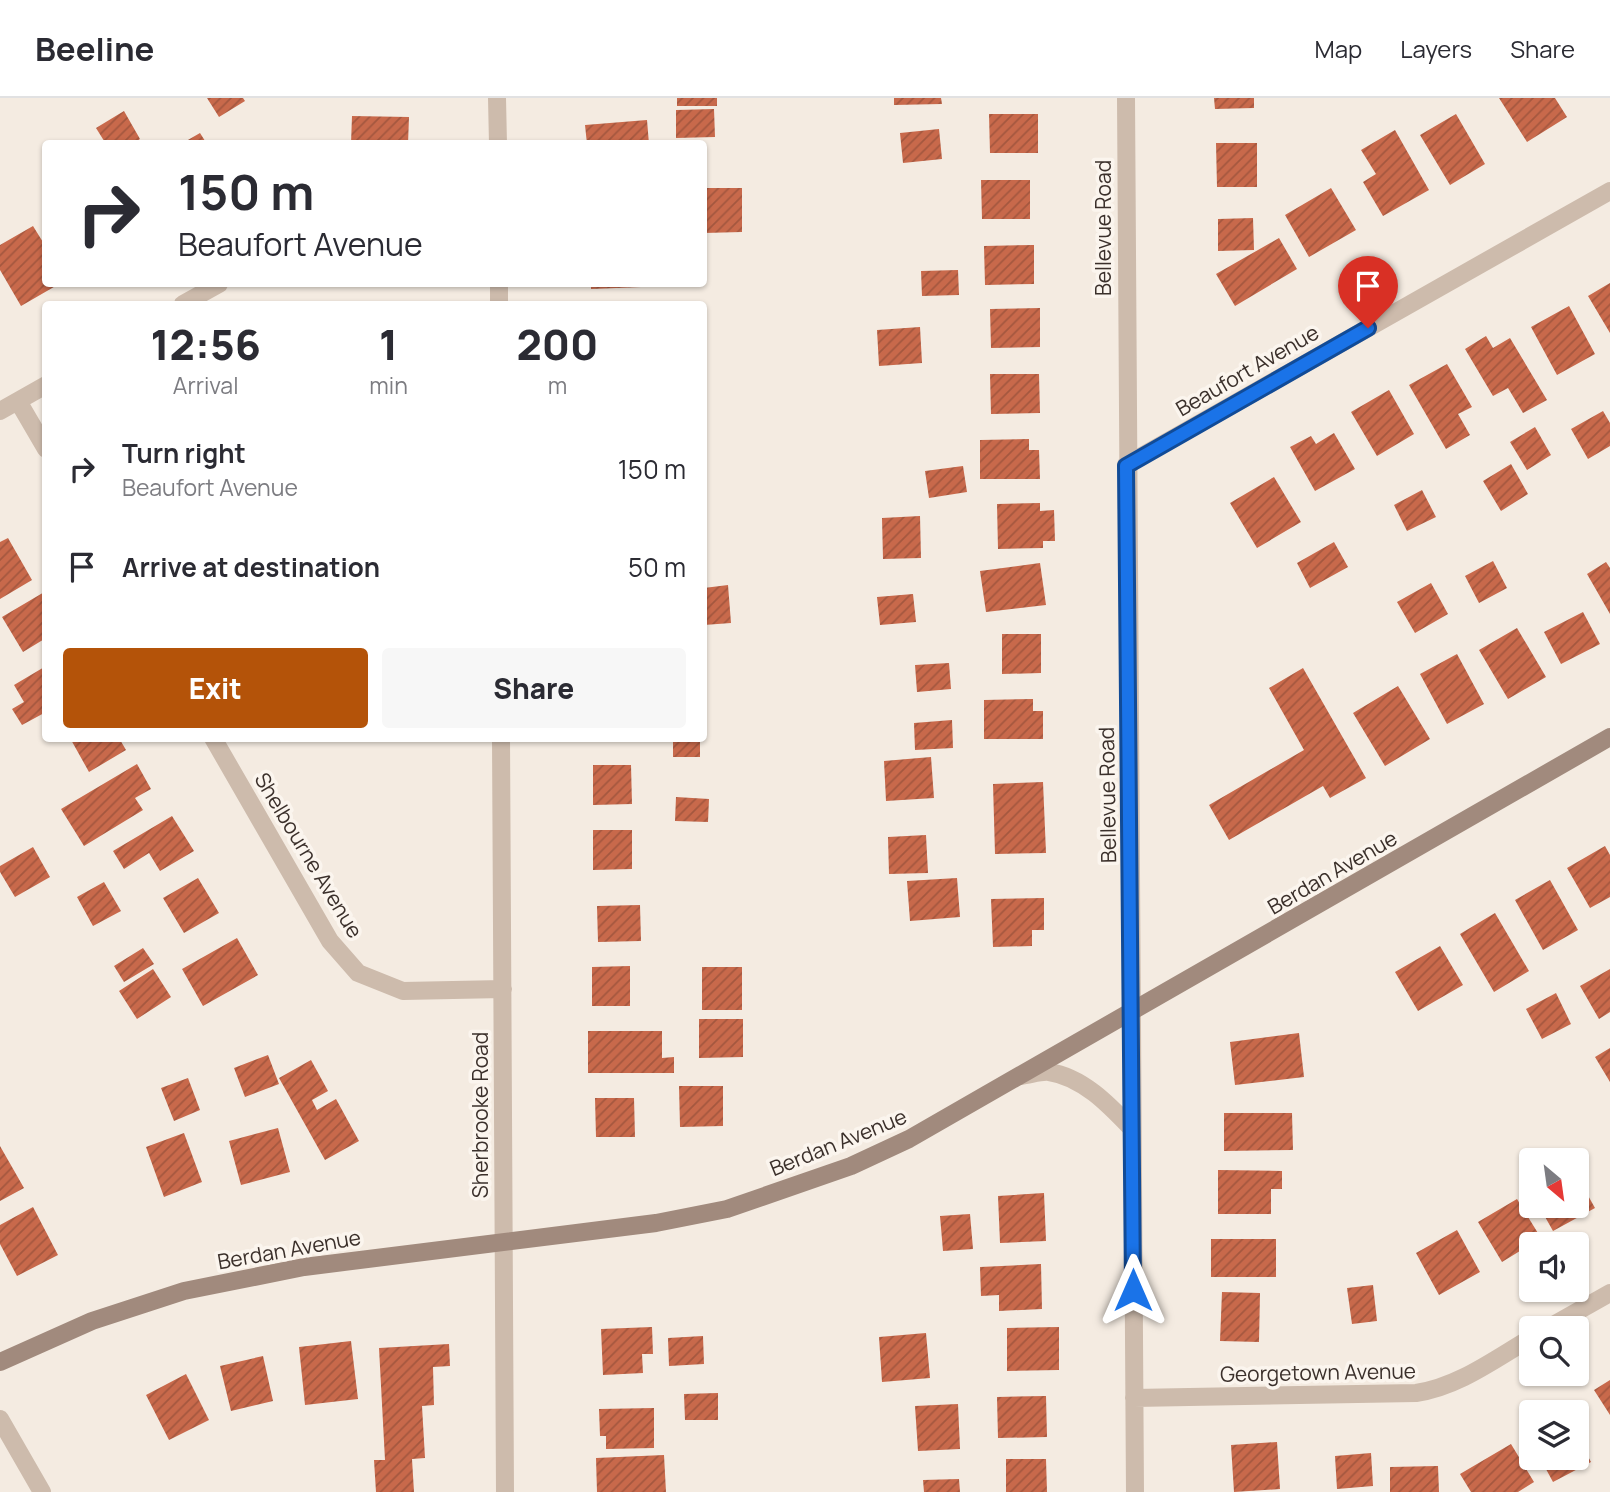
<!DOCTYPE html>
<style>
body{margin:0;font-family:Manrope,sans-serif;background:#f7f7f7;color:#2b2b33;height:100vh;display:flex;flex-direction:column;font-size:26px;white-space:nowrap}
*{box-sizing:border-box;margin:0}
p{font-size:23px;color:#7c7c81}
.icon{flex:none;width:38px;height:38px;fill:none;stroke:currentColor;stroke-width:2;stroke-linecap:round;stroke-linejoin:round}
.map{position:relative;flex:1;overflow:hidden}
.sheet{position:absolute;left:42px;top:203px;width:665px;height:441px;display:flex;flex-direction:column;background:#fff;border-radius:7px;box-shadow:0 2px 5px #0004}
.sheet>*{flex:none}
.banner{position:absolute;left:42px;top:42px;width:665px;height:147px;border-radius:7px;box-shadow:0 2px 5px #0004;background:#fff;color:#2b2b33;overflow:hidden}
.needle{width:46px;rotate:151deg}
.controls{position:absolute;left:1519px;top:1050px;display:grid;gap:14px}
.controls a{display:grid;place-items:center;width:70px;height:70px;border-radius:7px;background:#fff;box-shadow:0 2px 5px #0004;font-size:35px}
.pin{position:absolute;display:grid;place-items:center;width:60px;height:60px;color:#fff;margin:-72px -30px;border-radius:50% 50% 50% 0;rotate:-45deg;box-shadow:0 0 7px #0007}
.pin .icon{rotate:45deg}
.me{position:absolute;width:77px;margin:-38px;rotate:0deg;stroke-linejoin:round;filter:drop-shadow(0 0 5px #0008)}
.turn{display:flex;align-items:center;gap:24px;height:147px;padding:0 21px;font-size:32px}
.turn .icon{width:91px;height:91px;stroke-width:2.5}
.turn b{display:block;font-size:49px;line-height:60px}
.eta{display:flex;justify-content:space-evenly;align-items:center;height:119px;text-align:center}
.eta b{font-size:42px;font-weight:800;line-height:49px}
.action{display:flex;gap:14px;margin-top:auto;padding:14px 21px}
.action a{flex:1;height:80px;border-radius:7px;background:#b45309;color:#fff;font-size:28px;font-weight:800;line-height:80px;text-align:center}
.action a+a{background:#f7f7f7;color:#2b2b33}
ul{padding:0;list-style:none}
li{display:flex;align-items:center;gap:21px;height:98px;padding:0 21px}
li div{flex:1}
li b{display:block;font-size:26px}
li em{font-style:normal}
header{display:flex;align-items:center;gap:42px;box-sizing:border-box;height:98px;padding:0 35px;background:#fff;border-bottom:2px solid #e1e1e2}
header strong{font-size:33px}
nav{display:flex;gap:38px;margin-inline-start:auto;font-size:24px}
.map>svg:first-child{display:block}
.building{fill:url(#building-hatch)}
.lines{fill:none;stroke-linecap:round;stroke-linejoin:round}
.street{stroke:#cdbbac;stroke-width:18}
.secondary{stroke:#a18a7d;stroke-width:18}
.route-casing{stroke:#114b97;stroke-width:18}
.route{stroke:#1a73e8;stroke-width:12}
.labels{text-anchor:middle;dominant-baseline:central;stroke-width:7;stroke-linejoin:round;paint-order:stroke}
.street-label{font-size:21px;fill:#3b302b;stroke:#fbf5ee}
</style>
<header>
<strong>Beeline</strong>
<nav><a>Map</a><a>Layers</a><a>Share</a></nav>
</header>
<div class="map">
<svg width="1610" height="1394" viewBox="0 0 1610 1394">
<defs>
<pattern id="building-hatch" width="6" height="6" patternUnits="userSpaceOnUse" patternTransform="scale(1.75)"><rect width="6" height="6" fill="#c8694b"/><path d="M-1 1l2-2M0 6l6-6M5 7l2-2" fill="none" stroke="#a4573f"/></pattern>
</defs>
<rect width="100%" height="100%" fill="#f4ebe1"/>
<path class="building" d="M 207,0 L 243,0 L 245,3 L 219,19 Z
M 677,0 L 717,0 L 717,8 L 677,8 Z
M 894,0 L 941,0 L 942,6 L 894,7 Z
M 1214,0 L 1254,0 L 1254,10 L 1215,11 Z
M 1499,0 L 1555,0 L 1567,19 L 1527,44 Z
M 714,11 L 715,39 L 676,40 L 676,12 Z
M 124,13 L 140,41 L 133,46 L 106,46 L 96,30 Z
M 989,16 L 1038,16 L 1038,55 L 990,55 Z
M 1456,16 L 1485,66 L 1450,87 L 1420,37 Z
M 352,18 L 409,19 L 408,46 L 351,46 Z
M 647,22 L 649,46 L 587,46 L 585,27 Z
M 939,31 L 942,61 L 903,65 L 900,35 Z
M 1395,32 L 1429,92 L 1383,118 L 1363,84 L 1376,76 L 1361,52 Z
M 200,35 L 207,46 L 181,46 Z
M 1216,45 L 1257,45 L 1257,89 L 1217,89 Z
M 981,82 L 1030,82 L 1030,121 L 982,121 Z
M 704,90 L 742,90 L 742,134 L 704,135 Z
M 1331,90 L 1356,132 L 1309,159 L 1285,117 Z
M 1253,120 L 1254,152 L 1218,153 L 1218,121 Z
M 33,128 L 46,149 L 46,186 L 59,186 L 21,208 L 0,172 L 0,147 Z
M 1279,140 L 1297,171 L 1235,208 L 1216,176 Z
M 1034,147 L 1034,186 L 985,187 L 984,148 Z
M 958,172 L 959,197 L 922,198 L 921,173 Z
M 1610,185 L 1610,235 L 1588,198 Z
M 591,186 L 641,186 L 641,189 L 591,191 Z
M 1569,208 L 1595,256 L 1557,277 L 1531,229 Z
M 1040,210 L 1040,249 L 991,250 L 990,211 Z
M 920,229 L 922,265 L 879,268 L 877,232 Z
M 1486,238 L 1493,250 L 1510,240 L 1547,302 L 1523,315 L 1508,290 L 1493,298 L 1465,251 Z
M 1447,266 L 1472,309 L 1458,316 L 1470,337 L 1446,351 L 1409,287 Z
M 990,276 L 1039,276 L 1040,315 L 991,316 Z
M 1389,292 L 1414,336 L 1377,358 L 1351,314 Z
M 1603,313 L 1610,325 L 1610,348 L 1588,361 L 1571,331 Z
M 1535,329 L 1551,357 L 1527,372 L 1510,344 Z
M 1334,335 L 1355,371 L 1315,393 L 1290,349 L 1311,338 L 1316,346 Z
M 1029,341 L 1029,352 L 1039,352 L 1040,381 L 980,381 L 980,342 Z
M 1511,366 L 1528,396 L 1501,413 L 1483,383 Z
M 963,368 L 967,394 L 929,400 L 925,373 Z
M 1274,379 L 1301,424 L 1257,450 L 1230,405 Z
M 1422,392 L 1436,419 L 1407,433 L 1394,407 Z
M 1040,405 L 1040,413 L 1054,412 L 1055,443 L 1043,443 L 1043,450 L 998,451 L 997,406 Z
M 920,418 L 921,460 L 883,461 L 882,420 Z
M 8,440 L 32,482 L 0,501 L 0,444 Z
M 1334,444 L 1348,469 L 1310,490 L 1297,465 Z
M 1493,463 L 1507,490 L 1479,505 L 1465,478 Z
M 1606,464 L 1610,470 L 1610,516 L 1587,476 Z
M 1040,465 L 1046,507 L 986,514 L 980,473 Z
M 1431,485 L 1448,516 L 1415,535 L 1397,504 Z
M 728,487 L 731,525 L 704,527 L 704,490 Z
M 46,493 L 46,540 L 23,554 L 2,519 Z
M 913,496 L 916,524 L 880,527 L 877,499 Z
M 1583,514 L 1600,546 L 1561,566 L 1544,534 Z
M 1517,530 L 1546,579 L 1508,601 L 1479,552 Z
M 1002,536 L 1041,536 L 1041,575 L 1002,576 Z
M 1457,556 L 1484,606 L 1447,626 L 1420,576 Z
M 949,565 L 951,591 L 917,594 L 915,567 Z
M 46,568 L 46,614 L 22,627 L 12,611 L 24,604 L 14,587 Z
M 1303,570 L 1366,680 L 1330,700 L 1323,688 L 1229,742 L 1209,707 L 1304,652 L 1269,590 Z
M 1398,588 L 1430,641 L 1385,668 L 1353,615 Z
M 1033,601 L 1033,613 L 1043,613 L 1043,641 L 984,641 L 984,602 Z
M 952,622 L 953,650 L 915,652 L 914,625 Z
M 70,640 L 119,640 L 126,652 L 89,674 Z
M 673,640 L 700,640 L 700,659 L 673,659 Z
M 931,659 L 934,700 L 886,703 L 884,663 Z
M 137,666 L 151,691 L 135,700 L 143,712 L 84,748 L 61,711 Z
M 593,667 L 631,667 L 632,706 L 593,707 Z
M 1043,684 L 1046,755 L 995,756 L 993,686 Z
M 676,699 L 709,701 L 708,724 L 675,723 Z
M 172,718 L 194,753 L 160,773 L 149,755 L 124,771 L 113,753 Z
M 593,732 L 632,732 L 632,771 L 593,772 Z
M 926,737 L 928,775 L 889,776 L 888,739 Z
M 1605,748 L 1610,757 L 1610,799 L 1590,810 L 1567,770 Z
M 33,749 L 50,779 L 15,799 L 0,774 L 0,768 Z
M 198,780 L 219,815 L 184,835 L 163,800 Z
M 957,780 L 960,819 L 910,823 L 907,783 Z
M 1550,782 L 1578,832 L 1543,852 L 1515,802 Z
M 104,784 L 121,813 L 93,828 L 77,799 Z
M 1044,800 L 1044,832 L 1032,832 L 1032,848 L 993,849 L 991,801 Z
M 640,807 L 641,843 L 598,844 L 597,808 Z
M 1495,815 L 1529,873 L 1494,894 L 1460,836 Z
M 237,840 L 258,877 L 203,908 L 182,871 Z
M 1440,848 L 1463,887 L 1418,913 L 1395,874 Z
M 143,850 L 154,866 L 124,884 L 114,868 Z
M 630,868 L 630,908 L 592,908 L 592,869 Z
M 702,869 L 742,869 L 742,912 L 702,912 Z
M 153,871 L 171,899 L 137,921 L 119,893 Z
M 1610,871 L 1610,914 L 1599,921 L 1580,888 Z
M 1556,895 L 1571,926 L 1542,941 L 1526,911 Z
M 699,921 L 743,921 L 743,959 L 699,960 Z
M 588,933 L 662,933 L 662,960 L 674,959 L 674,975 L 588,975 Z
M 1299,935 L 1304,979 L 1235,987 L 1230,944 Z
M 1610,950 L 1610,984 L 1595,959 Z
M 268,957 L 279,986 L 245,999 L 234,970 Z
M 311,962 L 328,993 L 312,1002 L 317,1012 L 336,1001 L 359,1043 L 325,1062 L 279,980 Z
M 188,980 L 200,1012 L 174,1023 L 161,990 Z
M 679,988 L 723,988 L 723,1028 L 680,1029 Z
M 595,1000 L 634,1000 L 635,1039 L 596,1039 Z
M 1224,1015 L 1292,1015 L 1293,1052 L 1224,1053 Z
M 278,1030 L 290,1074 L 241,1087 L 229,1043 Z
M 184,1035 L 202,1084 L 164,1099 L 146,1049 Z
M 0,1048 L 24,1090 L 0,1103 Z
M 1218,1072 L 1282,1073 L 1282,1091 L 1271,1091 L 1271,1116 L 1218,1116 Z
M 1577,1078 L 1595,1110 L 1553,1133 L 1539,1108 L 1577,1108 Z
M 1044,1095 L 1046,1143 L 1000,1145 L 998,1098 Z
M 1517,1101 L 1541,1140 L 1502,1164 L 1478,1124 Z
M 33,1109 L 58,1157 L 17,1178 L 0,1146 L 0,1127 Z
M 970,1116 L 973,1151 L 943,1153 L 940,1118 Z
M 1457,1132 L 1480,1174 L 1439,1197 L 1416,1155 Z
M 1211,1141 L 1276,1141 L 1276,1179 L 1211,1179 Z
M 1041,1166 L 1042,1211 L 999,1213 L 999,1197 L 981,1198 L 980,1169 Z
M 1373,1187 L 1377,1223 L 1352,1226 L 1347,1190 Z
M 1222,1194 L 1260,1195 L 1259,1244 L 1220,1243 Z
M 652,1229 L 653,1256 L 642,1256 L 643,1275 L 603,1277 L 601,1231 Z
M 1059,1229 L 1059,1272 L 1007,1273 L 1007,1230 Z
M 926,1235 L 930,1280 L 882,1284 L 879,1239 Z
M 703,1238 L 704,1266 L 669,1268 L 668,1240 Z
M 351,1243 L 358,1301 L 305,1307 L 299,1249 Z
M 449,1246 L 450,1268 L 433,1269 L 434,1307 L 422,1308 L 425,1360 L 412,1361 L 414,1394 L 376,1394 L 374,1362 L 385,1362 L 379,1250 Z
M 263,1258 L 273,1303 L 231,1313 L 220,1268 Z
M 186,1276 L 209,1322 L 169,1342 L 146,1297 Z
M 1610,1282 L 1610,1317 L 1594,1292 Z
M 718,1295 L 718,1322 L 685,1322 L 684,1296 Z
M 1046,1298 L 1047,1339 L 998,1340 L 997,1299 Z
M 958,1306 L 960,1351 L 918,1353 L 915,1308 Z
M 654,1310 L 654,1350 L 606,1351 L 606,1338 L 600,1338 L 599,1311 Z
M 1577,1338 L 1591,1364 L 1553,1384 L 1540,1360 L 1577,1360 Z
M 1277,1344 L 1280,1391 L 1234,1394 L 1231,1347 Z
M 1511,1346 L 1534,1384 L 1518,1394 L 1471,1394 L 1460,1376 Z
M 1371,1355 L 1373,1388 L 1337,1391 L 1335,1358 Z
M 664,1357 L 666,1394 L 597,1394 L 596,1360 Z
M 1006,1361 L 1046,1361 L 1047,1394 L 1006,1394 Z
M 1438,1368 L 1439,1394 L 1390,1394 L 1390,1369 Z
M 959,1381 L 960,1394 L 924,1394 L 923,1382 Z"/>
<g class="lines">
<path class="street" d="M 497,0 L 498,46
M 1126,0 L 1135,1394
M 499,186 L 499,206
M 183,206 L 219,186
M 18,303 L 46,351
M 0,313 L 46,287
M 1126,367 L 1610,93
M 213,640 L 330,843 L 358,875 L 403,893 L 503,891
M 501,640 L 505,1394
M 1021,978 C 1030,977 1041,973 1049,974 C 1083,979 1110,1008 1132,1031
M 1548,1230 L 1610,1195
M 1134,1300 L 1416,1295 C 1458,1289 1495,1261 1531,1240
M 0,1321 L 42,1394"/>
<path class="secondary" d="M 0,1264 L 92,1223 L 184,1193 L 304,1169 L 656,1125 L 727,1111 L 851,1068 L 909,1041 L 1610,639"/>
</g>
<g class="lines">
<defs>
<path id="route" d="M 1133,1192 L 1126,368 L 1368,230"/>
</defs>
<use href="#route" class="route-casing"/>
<use href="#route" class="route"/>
</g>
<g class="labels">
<g class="street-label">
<text transform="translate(1103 130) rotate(-90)">Bellevue Road</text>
<text transform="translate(1247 272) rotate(-30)">Beaufort Avenue</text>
<text transform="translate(1107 697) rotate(-91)">Bellevue Road</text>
<text transform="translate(309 757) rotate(59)">Shelbourne Avenue</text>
<text transform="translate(1332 774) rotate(-30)">Berdan Avenue</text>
<text transform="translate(480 1017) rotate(-90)">Sherbrooke Road</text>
<text transform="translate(838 1044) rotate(-22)">Berdan Avenue</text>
<text transform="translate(289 1151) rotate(-10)">Berdan Avenue</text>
<text transform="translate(1318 1274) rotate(-1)">Georgetown Avenue</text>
</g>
</g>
</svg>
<div class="controls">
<a><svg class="needle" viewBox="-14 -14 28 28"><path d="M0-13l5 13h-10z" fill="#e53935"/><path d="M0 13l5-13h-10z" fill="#7c7c81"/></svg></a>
<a><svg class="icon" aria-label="sound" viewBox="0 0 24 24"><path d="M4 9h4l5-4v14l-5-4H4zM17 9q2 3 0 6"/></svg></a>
<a><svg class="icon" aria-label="search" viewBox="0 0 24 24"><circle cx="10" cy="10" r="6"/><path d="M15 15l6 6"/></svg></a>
<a><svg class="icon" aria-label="layers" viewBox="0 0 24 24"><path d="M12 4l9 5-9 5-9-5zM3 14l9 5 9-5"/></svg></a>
</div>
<div class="pin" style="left:1368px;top:230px;background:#d93025"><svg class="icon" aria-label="arrive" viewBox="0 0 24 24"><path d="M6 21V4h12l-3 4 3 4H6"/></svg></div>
<svg class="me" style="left:1133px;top:1192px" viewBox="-20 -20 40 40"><path d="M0-17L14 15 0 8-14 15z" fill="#1a73e8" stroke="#fff" stroke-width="4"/></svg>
<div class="banner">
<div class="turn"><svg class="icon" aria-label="right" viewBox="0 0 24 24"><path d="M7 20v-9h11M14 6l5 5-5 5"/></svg><div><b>150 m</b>Beaufort Avenue</div></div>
</div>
<section class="sheet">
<div class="eta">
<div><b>12:56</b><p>Arrival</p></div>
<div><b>1</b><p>min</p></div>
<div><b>200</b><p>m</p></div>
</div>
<ul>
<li><svg class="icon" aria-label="right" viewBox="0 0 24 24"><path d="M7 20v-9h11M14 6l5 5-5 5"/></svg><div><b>Turn right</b><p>Beaufort Avenue</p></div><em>150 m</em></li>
<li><svg class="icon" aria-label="arrive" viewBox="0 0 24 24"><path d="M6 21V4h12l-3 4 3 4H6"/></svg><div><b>Arrive at destination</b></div><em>50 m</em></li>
</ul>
<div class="action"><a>Exit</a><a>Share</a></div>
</section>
</div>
